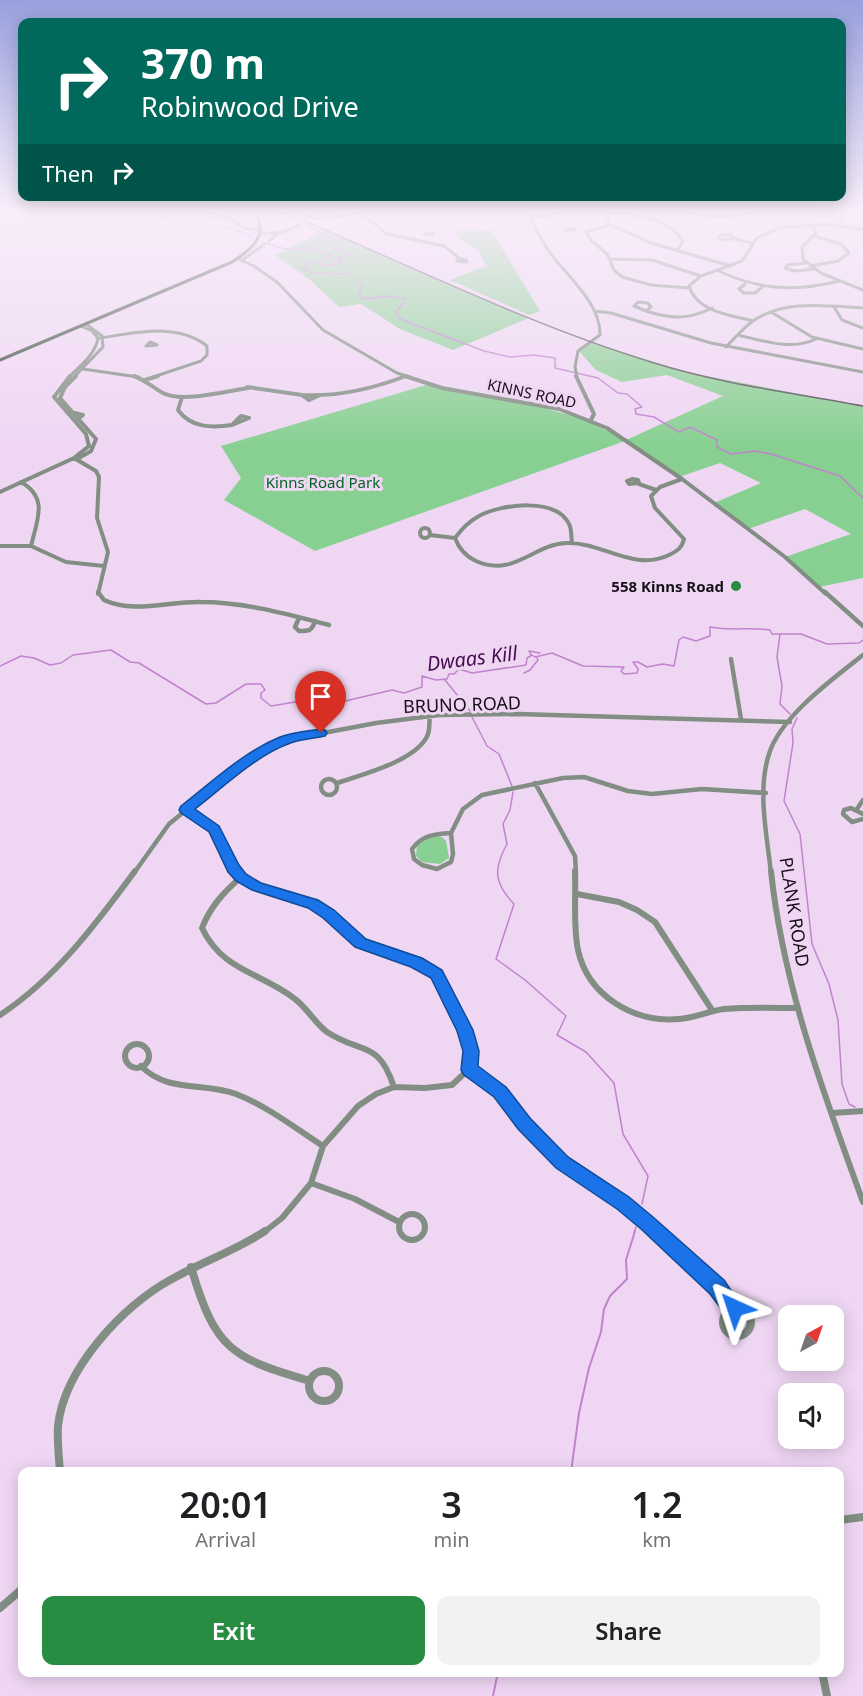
<!DOCTYPE html>
<style>
body{margin:0;font-family:"Noto Sans",sans-serif;background:#f2f2f2;color:#202124;height:100vh;display:flex;flex-direction:column;font-size:22px;white-space:nowrap}
*{box-sizing:border-box;margin:0}
p{font-size:20px;color:#757577}
.icon{flex:none;width:33px;height:33px;fill:none;stroke:currentColor;stroke-width:2;stroke-linecap:round;stroke-linejoin:round}
.map{position:relative;flex:1;overflow:hidden}
.side{position:absolute;left:18px;top:1467px;width:826px;height:210px;display:flex;flex-direction:column;background:#fff;border-radius:12px;box-shadow:0 3px 15px #0003}
.side>*{flex:none}
.hud{position:absolute;left:18px;top:18px;width:828px;height:183px;border-radius:12px;box-shadow:0 3px 15px #0003;background:#00695c;color:#fff;overflow:hidden}
.needle{width:39px;rotate:40deg}
.fabs{position:absolute;left:778px;top:1305px;display:grid;gap:12px}
.fabs a{display:grid;place-items:center;width:66px;height:66px;border-radius:12px;background:#fff;box-shadow:0 3px 15px #0003;font-size:30px}
.pin{position:absolute;display:grid;place-items:center;width:51px;height:51px;color:#fff;margin:-62px -26px;border-radius:50% 50% 50% 0;rotate:-45deg;box-shadow:0 0 6px #0007}
.pin .icon{rotate:45deg}
.me{position:absolute;width:66px;margin:-33px;rotate:318deg;stroke-linejoin:round;filter:drop-shadow(0 0 4px #0008)}
.turn{display:flex;align-items:center;gap:21px;height:126px;padding:0 24px;font-size:27px}
.turn .icon{width:78px;height:78px;stroke-width:2.5}
.turn b{display:block;font-size:42px;line-height:51px}
.then{display:flex;align-items:center;height:57px;padding:0 24px;background:#0003;gap:12px;font-size:22px}
.eta{display:flex;justify-content:space-evenly;align-items:center;height:102px;text-align:center}
.eta b{font-size:36px;font-weight:600;line-height:42px}
.primary-button{display:flex;gap:12px;margin-top:auto;padding:12px 24px}
.primary-button a{flex:1;height:69px;border-radius:12px;background:#288c42;color:#fff;font-size:24px;font-weight:600;line-height:69px;text-align:center}
.primary-button a+a{background:#f2f2f2;color:#202124}
.map>svg:first-child{display:block}
.green{fill:#88d092}
.lines{fill:none;stroke-linecap:round;stroke-linejoin:round}
.stream-far1{stroke:#c183cd;stroke-width:1.5}
.stream{stroke:#c183cd;stroke-width:2}
.minor-far4{stroke:#828d83;stroke-width:3}
.minor-far3{stroke:#828d83;stroke-width:4}
.minor-far2{stroke:#828d83;stroke-width:4.5}
.minor-far1{stroke:#828d83;stroke-width:6}
.minor{stroke:#828d83;stroke-width:8}
.major{stroke:#364a39;stroke-width:3}
.rail{stroke:#594c5b;stroke-width:1.5}
.route{fill:#1a73e8;stroke:#114b97;stroke-width:1.5}
.poi-dot{fill:#288c42;stroke:#efd7f3;stroke-width:2}
.labels{text-anchor:middle;dominant-baseline:central;stroke-width:6;stroke-linejoin:round;paint-order:stroke}
.far-street-label{font-size:15px;fill:#181019;stroke:#efd7f3}
.far-park-label{font-size:15px;fill:#036225;stroke:#efd7f3}
.far-poi-label{font-size:15px;font-weight:bold;fill:#181019;stroke:#efd7f3;text-anchor:end}
.street-label{font-size:18px;fill:#181019;stroke:#efd7f3}
.water-label{font-size:20px;font-style:italic;fill:#460c51;stroke:#efd7f3}
</style>
<div class="map">
<svg width="863" height="1696" viewBox="0 0 863 1696">
<rect width="100%" height="100%" fill="#efd7f3"/>
<path class="green" d="M 453,229 L 491,230 L 540,311 L 529,315 L 450,280 L 486,266 L 479,251 L 460,240 Z
M 324,231 L 529,318 L 453,350 L 400,329 L 361,304 L 339,307 L 310,280 L 275,255 Z
M 591,342 L 690,373 L 863,406 L 863,578 L 819,587 L 785,557 L 851,534 L 805,509 L 748,529 L 714,503 L 761,483 L 720,463 L 679,477 L 626,440 L 723,396 L 667,375 L 622,382 L 596,370 L 578,350 Z
M 426,385 C 495,404 562,400 625,441 L 315,551 L 224,500 L 241,478 L 221,446 Z
M 434,836 L 442,837 L 446,841 L 449,858 L 440,864 L 422,862 L 416,856 L 417,845 Z"/>
<g class="lines">
<path class="stream-far1" d="M 145,209 C 176,228 192,215 225,219 L 228,221 L 223,227 L 246,233 L 252,238
M 311,215 L 315,209
M 305,220 L 307,217
M 303,222 L 328,237 L 326,239 L 336,250 L 351,254 L 338,258 L 341,263 L 326,266 L 309,261 L 303,268 L 313,273 L 348,274 L 362,286 L 359,297 L 367,299 L 386,296 L 406,299 L 396,312 L 400,319 L 484,351 L 510,357 L 534,355 L 555,358 L 555,368 L 598,378 L 618,393 L 627,394 L 642,407 L 635,409 L 636,414 L 654,417 L 679,432 L 690,427 L 717,440 L 717,447 L 731,454 L 755,451 L 771,454 L 840,476 L 863,498
M 262,242 L 285,249 L 310,248 L 332,255 L 321,262
M 780,634 L 777,657 L 782,686 L 780,704 L 790,714
M 531,655 L 529,651 L 540,653
M 0,666 L 21,656 L 34,658 L 50,665 L 61,663 L 73,655 L 111,650 L 130,662 L 139,663 L 206,704 L 216,703 L 246,684 L 261,684 L 265,690 L 261,693 L 261,698 L 271,706 L 295,702 L 324,706 L 392,690 L 404,693 L 422,687 L 422,676 L 436,680 L 447,679 L 449,674 L 454,674 L 459,669 L 472,673 L 526,665 L 527,658 L 532,655 L 535,657 L 552,653 L 583,666 L 624,667 L 621,671 L 624,674 L 637,673 L 638,669 L 633,662 L 638,662 L 647,667 L 663,664 L 674,666 L 679,640 L 683,637 L 696,641 L 710,636 L 710,627 C 730,631 750,627 770,630 L 772,634 L 801,634 L 827,644 L 859,643 L 863,640
M 524,673 L 530,670 L 538,660 L 537,658
M 445,680 L 471,712
M 472,717 L 487,746 L 499,754 L 512,786
M 797,718 L 792,729 L 793,743 L 784,801 L 800,834 L 812,944 L 829,984 L 838,1020 L 842,1084 L 849,1104 L 855,1107
M 513,792 L 510,810 L 503,824 L 507,844 C 493,869 494,883 514,904 L 496,959 L 525,980 L 566,1016 L 557,1035 L 586,1052 L 614,1083 L 623,1134 L 648,1176 L 642,1204
M 634,1233 L 636,1227"/>
<path class="stream" d="M 571,1472 L 579,1413 L 589,1368 L 601,1332 L 604,1309 L 610,1296 L 627,1279 L 626,1260 L 635,1231
M 493,1696 L 498,1672"/>
<path class="minor-far4" d="M 195,209 L 228,217 L 244,228 L 261,230
M 297,209 L 312,218 L 320,219 L 388,209
M 525,209 C 533,222 539,237 548,250 C 565,275 601,302 600,335 L 578,351 L 575,367 L 577,377
M 614,209 L 607,219 L 611,225 L 651,243 L 731,266
M 677,209 C 704,218 731,221 758,209
M 612,212 C 636,215 670,218 683,242 L 677,250
M 361,213 L 387,234 L 444,246 L 460,259
M 530,217 L 555,215 L 568,209
M 611,225 L 586,232 L 591,240 L 607,254 L 614,270 L 622,277 L 651,285 L 689,288
M 813,225 L 816,233 L 802,247 L 803,259 L 821,273 L 863,290
M 841,226 L 844,209
M 571,228 L 575,230 L 565,230 Z
M 427,233 L 432,233 L 433,234 L 425,235 Z
M 260,234 L 283,232 L 300,225
M 722,235 L 731,235 L 735,238 L 723,240 L 719,237 Z
M 734,239 L 752,243
M 269,241 L 278,233
M 238,259 L 254,266 L 277,282 L 323,330 L 397,373 L 410,377
M 462,259 L 466,260 L 467,262 L 457,261 Z
M 611,259 L 652,260 L 701,276
M 242,260 L 265,244
M 806,263 L 787,265 L 785,268 L 795,271 L 814,269
M 810,266 L 838,261 L 849,253 L 841,244 L 813,236
M 719,271 C 759,290 796,292 839,281
M 745,284 L 739,289 L 744,293 L 755,293 L 762,287
M 638,302 L 648,303 L 651,307 L 646,311 L 634,306 Z
M 834,307 L 842,320 L 863,328
M 594,311 L 611,313 L 711,343 L 863,372
M 646,311 C 671,319 688,320 712,308
M 771,312 L 812,337 L 863,349
M 753,321 C 730,315 697,312 689,286 L 701,276 L 742,261 L 757,238 L 779,228 L 823,224 L 863,229
M 738,335 C 764,341 791,351 816,339
M 100,338 C 135,333 177,322 207,346 L 207,355 L 201,361 L 153,377
M 150,342 L 157,345 L 146,346 Z
M 726,347 C 735,338 743,328 753,321 C 784,299 828,306 863,308
M 83,369 L 138,377
M 69,377 C 81,365 95,355 98,338 L 92,331 L 81,326
M 74,377 L 103,347 L 102,336 L 86,324
M 403,377 L 406,376"/>
<path class="minor-far3" d="M 76,376 L 65,387 L 60,398 L 96,439 L 91,451 L 79,458
M 134,376 C 145,380 152,387 163,393 C 181,403 227,391 248,388
M 405,376 L 442,388 L 559,409 L 607,428 L 682,479 L 785,557 L 826,594
M 576,376 L 594,414 L 591,420
M 145,380 L 158,376
M 247,387 L 302,395 L 309,400 L 318,396
M 302,395 C 339,397 372,389 406,376
M 182,397 L 178,410 C 191,428 212,428 232,425
M 71,412 L 83,415 L 78,419
M 241,416 L 249,418 L 232,425 Z
M 74,458 L 96,471 L 99,477 L 97,518 L 108,552 L 98,594
M 632,479 L 638,480 L 639,483 L 629,484 L 627,481 Z
M 21,482 C 49,498 37,520 31,546
M 639,484 L 656,490
M 0,492 L 74,458 L 89,446 L 86,434 L 54,397 L 70,376
M420 533a5 5 0 1 1 10 0a5 5 0 1 1-10 0Z
M 430,535 L 455,538
M 572,543 C 571,538 572,529 569,524 C 556,497 501,504 479,516 C 468,522 462,529 455,538 C 459,549 465,556 476,561 C 514,578 533,544 567,543 C 602,542 634,572 669,555 C 677,551 682,548 684,539 L 655,508 L 651,496 L 660,487 L 682,479
M 0,546 L 31,546 L 66,562 L 104,566"/>
<path class="minor-far2" d="M 98,592 L 104,600 C 134,614 169,601 201,602 C 244,602 287,614 329,625
M 825,592 L 863,626
M 299,618 L 295,627 L 299,631 C 309,631 312,631 315,621
M 731,659 L 741,719
M321 787a8 8 0 1 1 16 0a8 8 0 1 1-16 0Z
M 337,783 C 361,775 419,760 428,734 C 430,728 429,721 430,715
M 535,783 L 575,856 L 576,873
M 186,809 L 214,829 L 237,873
M 857,809 L 863,800
M 863,814 L 851,808 L 844,810 L 843,814 L 852,822 L 863,819
M 451,833 L 463,809 L 482,795 L 563,778 L 584,777 L 628,791 L 652,794 L 702,789 L 766,793
M 451,833 L 453,854 L 451,862 L 437,869 L 422,865 L 414,859 L 412,849 C 422,835 435,834 451,833 Z
M 134,873 L 169,824 L 233,772 L 281,741 L 376,723 L 439,715 L 518,714 L 790,722
M 771,873 C 767,835 757,791 769,754 C 780,717 834,678 863,655"/>
<path class="minor-far1" d="M 236,871 L 256,886 L 313,904 L 329,914 L 360,943 L 417,963 L 437,974 L 465,1030 L 472,1060 L 469,1069 L 452,1085 L 425,1088 L 394,1087 L 376,1094 L 358,1106 L 323,1146 L 311,1183 L 282,1218 L 263,1233
M 575,871 C 576,895 573,927 578,950 C 588,996 634,1023 679,1019 C 694,1018 709,1011 724,1009 C 748,1007 774,1008 798,1008
M 771,871 C 783,986 824,1094 863,1202
M 241,877 C 224,892 210,907 202,928 C 223,972 261,972 295,999 C 307,1008 315,1023 327,1032 C 362,1055 378,1039 394,1087
M 577,894 L 619,902 L 637,910 L 655,922 L 712,1010
M 0,1015 C 55,979 96,924 135,871
M125 1056a12 12 0 1 1 24 0a12 12 0 1 1-24 0Z
M 141,1066 C 167,1093 204,1082 236,1094 C 267,1106 295,1128 323,1146
M 469,1069 L 500,1092 L 524,1124 L 562,1162 L 623,1203 L 657,1233
M 832,1113 L 863,1111
M 311,1183 L 355,1199 L 399,1222
M399 1227a13 13 0 1 1 26 0a13 13 0 1 1-26 0Z"/>
<path class="minor" d="M 656,1231 L 721,1292 L 731,1308
M 191,1267 C 215,1349 231,1358 310,1381
M723 1322a14 14 0 1 1 28 0a14 14 0 1 1-28 0Z
M309 1386a15 15 0 1 1 30 0a15 15 0 1 1-30 0Z
M 60,1472 C 59,1457 57,1441 58,1426 C 64,1369 123,1305 172,1279 C 202,1262 237,1250 265,1231
M 840,1520 L 863,1517
M 0,1608 L 22,1589
M 822,1672 L 827,1696"/>
<path class="major" d="M 0,360 L 232,262 C 254,248 269,235 254,209"/>
<path class="rail" d="M 269,209 L 304,221 C 420,270 533,326 654,363 C 722,384 793,393 863,406"/>
</g>
<linearGradient id="sky" x2="0" y2="1"><stop stop-color="#98a0dd"/><stop offset="0.47" stop-color="#f8edfa"/><stop offset="1" stop-color="#f8edfa" stop-opacity="0"/></linearGradient>
<rect width="863" height="446" fill="url(#sky)"/>
<path class="route" d="M 321,729 L 325,730 L 327,733 L 325,736 C 313,739 299,739 288,744 C 257,755 221,789 195,809 L 219,826 L 239,865 L 246,874 L 261,883 L 318,900 L 334,910 L 366,939 L 422,958 L 442,970 L 473,1030 L 479,1051 L 478,1066 L 506,1087 L 530,1118 L 568,1157 L 629,1197 L 653,1217 L 724,1280 L 736,1298 L 742,1301 L 745,1308 L 742,1314 L 731,1317 L 725,1314 L 710,1294 L 641,1229 L 617,1209 L 556,1168 L 518,1129 L 494,1097 L 464,1075 L 461,1070 L 463,1051 L 457,1031 L 431,978 L 411,967 L 355,947 L 323,918 L 308,908 L 252,890 L 236,881 L 228,872 L 209,832 L 181,813 L 179,810 L 181,806 C 212,782 243,752 280,737 C 292,732 307,731 321,729 Z"/>
<circle class="poi-dot" cx="736" cy="586" r="6"/>
<g class="labels">
<g class="far-street-label">
<text transform="translate(532 393) rotate(12)">KINNS ROAD</text>
</g>
<g class="far-park-label">
<text x="323" y="482">Kinns Road Park</text>
</g>
<g class="far-poi-label">
<text x="724" y="586">558 Kinns Road</text>
</g>
<g class="street-label">
<text transform="translate(462 704) rotate(-2)">BRUNO ROAD</text>
<text transform="translate(795 912) rotate(81)">PLANK ROAD</text>
</g>
<g class="water-label">
<text transform="translate(472 658) rotate(-7)">Dwaas Kill</text>
</g>
</g>
</svg>
<div class="fabs">
<a><svg class="needle" viewBox="-14 -14 28 28"><path d="M0-13l5 13h-10z" fill="#e53935"/><path d="M0 13l5-13h-10z" fill="#757577"/></svg></a>
<a><svg class="icon" aria-label="sound" viewBox="0 0 24 24"><path d="M4 9h4l5-4v14l-5-4H4zM17 9q2 3 0 6"/></svg></a>
</div>
<div class="pin" style="left:321px;top:733px;background:#d93025"><svg class="icon" aria-label="arrive" viewBox="0 0 24 24"><path d="M6 21V4h12l-3 4 3 4H6"/></svg></div>
<svg class="me" style="left:735px;top:1308px" viewBox="-20 -20 40 40"><path d="M0-17L14 15 0 8-14 15z" fill="#1a73e8" stroke="#fff" stroke-width="4"/></svg>
<div class="hud">
<div class="turn"><svg class="icon" aria-label="right" viewBox="0 0 24 24"><path d="M7 20v-9h11M14 6l5 5-5 5"/></svg><div><b>370 m</b>Robinwood Drive</div></div>
<div class="then">Then<svg class="icon" aria-label="right" viewBox="0 0 24 24"><path d="M7 20v-9h11M14 6l5 5-5 5"/></svg></div>
</div>
<section class="side">
<div class="eta">
<div><b>20:01</b><p>Arrival</p></div>
<div><b>3</b><p>min</p></div>
<div><b>1.2</b><p>km</p></div>
</div>
<div class="primary-button"><a>Exit</a><a>Share</a></div>
</section>
</div>
